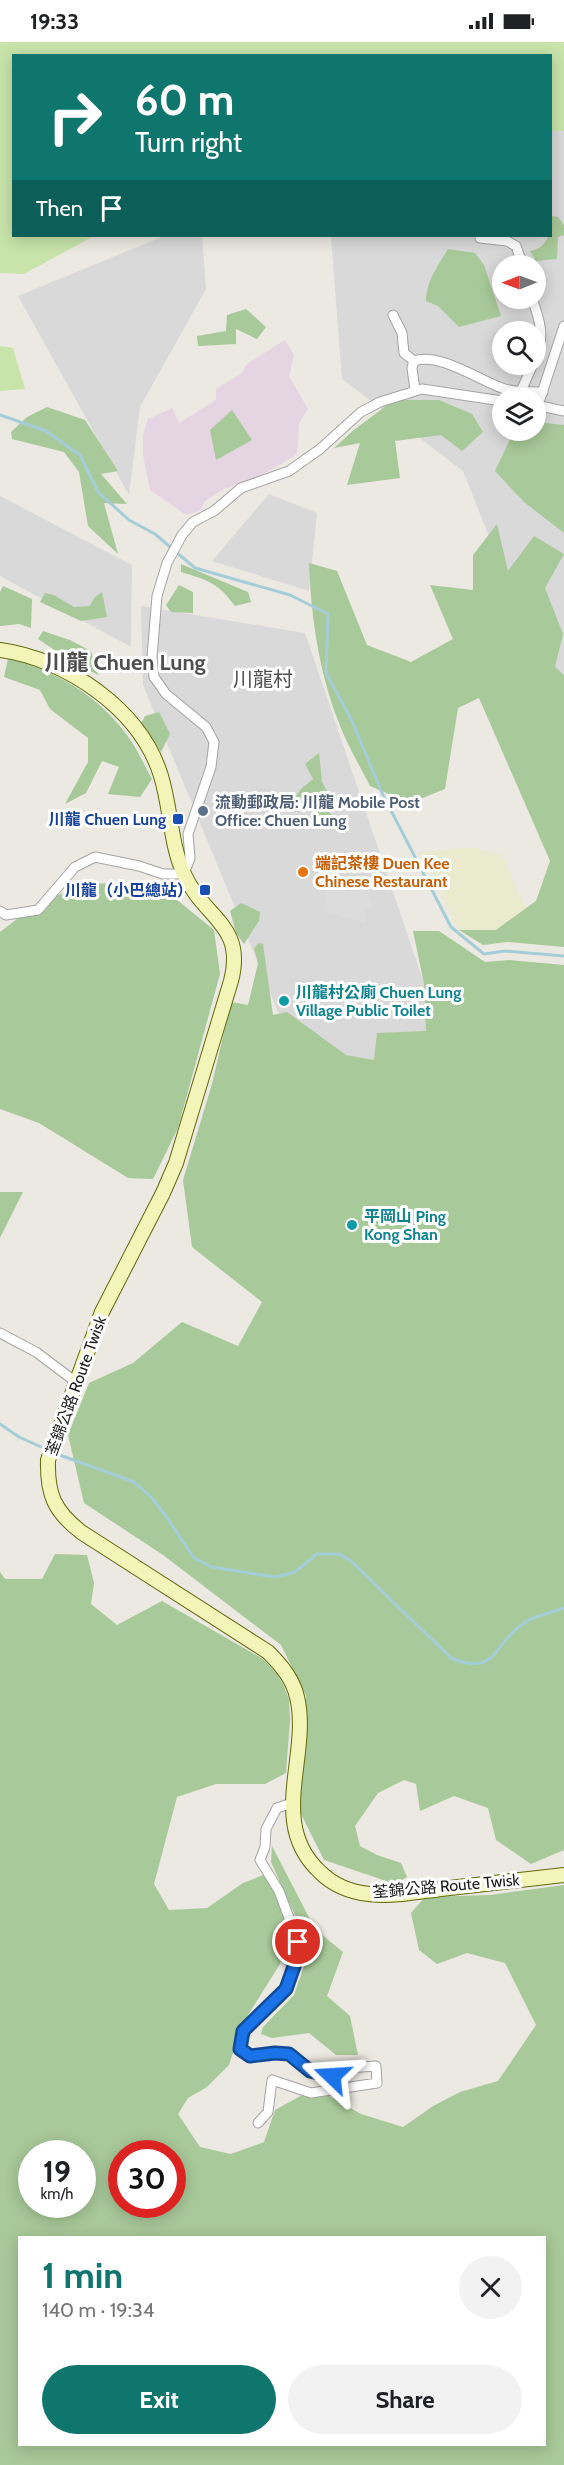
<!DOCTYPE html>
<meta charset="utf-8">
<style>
body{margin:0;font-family:Cabin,"Noto Sans TC",sans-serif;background:#f2f2f2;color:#202124;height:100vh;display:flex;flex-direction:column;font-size:22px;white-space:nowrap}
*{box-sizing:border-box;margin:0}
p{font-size:20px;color:#757577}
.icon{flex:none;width:33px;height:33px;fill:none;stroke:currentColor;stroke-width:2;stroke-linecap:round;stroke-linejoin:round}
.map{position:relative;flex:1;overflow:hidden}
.side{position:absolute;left:18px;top:2194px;width:528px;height:210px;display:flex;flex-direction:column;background:#fff;border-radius:0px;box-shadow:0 3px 15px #0003}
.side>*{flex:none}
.banner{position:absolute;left:12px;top:12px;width:540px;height:183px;border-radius:0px;box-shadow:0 3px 15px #0003;background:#0f766e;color:#fff;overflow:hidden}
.needle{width:39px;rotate:269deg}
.fabs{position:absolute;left:492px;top:213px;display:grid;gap:12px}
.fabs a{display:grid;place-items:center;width:54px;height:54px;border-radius:50%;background:#fff;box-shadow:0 3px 15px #0003;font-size:30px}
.speed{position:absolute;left:18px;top:2098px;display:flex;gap:12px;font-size:30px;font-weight:700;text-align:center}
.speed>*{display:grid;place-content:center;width:78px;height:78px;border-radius:50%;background:#fff;box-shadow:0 3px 15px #0003;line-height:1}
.speed small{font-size:15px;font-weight:400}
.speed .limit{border:9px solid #d22;background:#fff;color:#111}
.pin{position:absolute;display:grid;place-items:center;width:51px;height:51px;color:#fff;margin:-26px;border:3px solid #fff;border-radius:50%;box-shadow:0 2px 6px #0007}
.me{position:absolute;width:66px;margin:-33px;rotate:290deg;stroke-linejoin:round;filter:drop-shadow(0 0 4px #0008)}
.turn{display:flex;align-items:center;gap:21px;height:126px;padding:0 24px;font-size:27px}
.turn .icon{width:78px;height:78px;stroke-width:2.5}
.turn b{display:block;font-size:42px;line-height:51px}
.then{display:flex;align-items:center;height:57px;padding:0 24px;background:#0003;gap:12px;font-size:22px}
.round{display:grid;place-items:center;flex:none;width:63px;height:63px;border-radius:32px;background:#f2f2f2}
.overview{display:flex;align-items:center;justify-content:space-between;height:102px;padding:0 24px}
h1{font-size:36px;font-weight:700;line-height:45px;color:#0f766e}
.cta{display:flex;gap:12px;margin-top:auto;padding:12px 24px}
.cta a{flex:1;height:69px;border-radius:36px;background:#0f766e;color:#fff;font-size:24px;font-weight:700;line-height:69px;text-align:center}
.cta a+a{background:#f2f2f2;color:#202124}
.status{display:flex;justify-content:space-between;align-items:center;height:42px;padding:0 30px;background:#fff;direction:ltr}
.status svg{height:16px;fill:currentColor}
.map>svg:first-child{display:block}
.residential{fill:#dad9d9;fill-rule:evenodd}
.industrial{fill:#e5d4e2}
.farmland{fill:#e9eace}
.grass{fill:#c8e4aa}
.forest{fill:#a8c999;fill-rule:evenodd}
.parking{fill:#dcdcdc}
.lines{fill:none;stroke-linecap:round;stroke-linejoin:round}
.stream{stroke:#a5cdd8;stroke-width:3}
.minor-casing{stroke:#a3a3a3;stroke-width:11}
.secondary-casing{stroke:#61690c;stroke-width:16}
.minor{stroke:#fff;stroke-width:9}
.secondary{stroke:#f2f4b8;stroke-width:14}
.route-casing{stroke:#114b97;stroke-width:15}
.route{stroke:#1a73e8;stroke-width:10}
.service-dot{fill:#5c6f8a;stroke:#fff;stroke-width:2}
.transit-dot{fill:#1a4fb4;stroke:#fff;stroke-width:2}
.food-dot{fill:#e8710a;stroke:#fff;stroke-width:2}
.culture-dot{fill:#0f9aa8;stroke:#fff;stroke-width:2}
.labels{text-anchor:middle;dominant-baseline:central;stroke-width:6;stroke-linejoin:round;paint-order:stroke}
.service-label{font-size:16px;font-weight:bold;fill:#4e5e75;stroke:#fff;text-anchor:start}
.transit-label{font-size:16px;font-weight:bold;fill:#164399;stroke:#fff;text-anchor:end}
.food-label{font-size:16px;font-weight:bold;fill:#c56008;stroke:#fff;text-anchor:start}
.culture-label{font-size:16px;font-weight:bold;fill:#0d838f;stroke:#fff;text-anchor:start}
.street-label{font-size:16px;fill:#1c1c1c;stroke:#fff}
.quarter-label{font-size:20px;fill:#4f4f4f;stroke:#fff}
.district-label{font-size:22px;font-weight:bold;fill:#4f4f4f;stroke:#fff}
</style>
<div class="status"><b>19:33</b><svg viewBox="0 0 49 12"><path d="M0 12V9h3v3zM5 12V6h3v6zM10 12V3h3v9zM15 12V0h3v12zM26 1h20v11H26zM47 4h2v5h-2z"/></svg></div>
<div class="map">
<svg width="564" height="2423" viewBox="0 0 564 2423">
<rect width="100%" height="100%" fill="#ece9e2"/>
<path class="residential" d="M 551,41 L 564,45 L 564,658 L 553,656 L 463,429 L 342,337 L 331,194 L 550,194 ZM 502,224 L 536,224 L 536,256 L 502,256 ZM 502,290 L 536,290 L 536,322 L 502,322 ZM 502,356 L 536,356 L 536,388 L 502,388 Z
M 164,194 L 202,194 L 206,247 L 140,365 L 129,453 L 18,254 Z
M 269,452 L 317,471 L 309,549 L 212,519 Z
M 0,454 L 132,523 L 131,605 L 0,534 Z
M 141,564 L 305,591 L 444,1000 L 380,1034 L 283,982 L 143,643 Z"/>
<path class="industrial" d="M 285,298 L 294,313 L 289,334 L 308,367 L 299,381 L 297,412 L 259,435 L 224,447 L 205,459 L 200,469 L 186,473 L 150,448 L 143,413 L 143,393 L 148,377 L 172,366 L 179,381 L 216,358 L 216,347 L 242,331 L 247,322 Z"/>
<path class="farmland" d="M 471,805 L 502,813 L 526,866 L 496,888 L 459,888 L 453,878 L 431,825 L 417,811 Z"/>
<path class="grass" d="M 0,0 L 564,0 L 564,89 L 551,89 L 550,14 L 14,14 L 14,194 L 100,194 L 92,195 L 24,232 L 0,231 Z
M 0,304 L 13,306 L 25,347 L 0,349 Z"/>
<path class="forest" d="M 551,174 L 558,175 L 564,183 L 564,193 L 558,195 L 557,217 L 536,219 L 530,209 C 549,205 550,191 551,174 Z
M 448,207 L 475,211 L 484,223 L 501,274 L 459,285 L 438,264 L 426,259 C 426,239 438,224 448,207 Z
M 246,267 L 266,285 L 257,297 L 236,287 L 236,302 L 198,304 L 197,294 L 226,289 L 227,273 Z
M 394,358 L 439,358 L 472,372 L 483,390 L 462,409 L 441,393 L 395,399 L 400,436 L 347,443 L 360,401 L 334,406 L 355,387 Z
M 47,365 L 85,378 L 118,429 L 101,432 L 127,462 L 104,461 L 118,512 L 88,484 L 79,430 L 64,410 L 12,397 L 11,390 L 27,375 Z
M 232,368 L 252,398 L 216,418 L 210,388 Z
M 536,380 L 564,383 L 564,491 L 524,460 L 495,429 L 514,389 L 536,388 Z
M 497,482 L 508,529 L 534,494 L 564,512 L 545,546 L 563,592 L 555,625 L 564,633 L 564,905 L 507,900 L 483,903 L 459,888 L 496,888 L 536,859 L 550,819 L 479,656 L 458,666 L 445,747 L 410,761 L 370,744 C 360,724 347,703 339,681 C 319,631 311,575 309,521 L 337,529 L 367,603 L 411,620 L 453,597 L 430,543 L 473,548 L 473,513 Z
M 181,522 L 248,550 L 251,560 L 235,564 C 218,541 208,538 181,530 Z
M 179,543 L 193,550 L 193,571 L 171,570 L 166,563 Z
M 3,544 L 32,557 L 31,586 L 19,582 L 0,584 L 0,550 Z
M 102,550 L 107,575 L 81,579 L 40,560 L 45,551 L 54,553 L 74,565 L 90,564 L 94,556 Z
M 43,589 L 70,598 L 91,609 L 98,633 L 73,620 L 38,597 Z
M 8,617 C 55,627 98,654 127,693 C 137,706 144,723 152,737 L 140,755 L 108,752 L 119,725 L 102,719 L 86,751 L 65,762 L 88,720 L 88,696 L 50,667 L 40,648 L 4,635 Z
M 159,670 L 170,692 L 161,710 L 141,682 L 145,674 Z
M 319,711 L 322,740 L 333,759 L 325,766 L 340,782 L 316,782 L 304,787 L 301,780 L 314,773 L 311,760 L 290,762 L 301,747 L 313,737 L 305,722 Z
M 92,841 L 160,844 L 214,888 L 220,932 L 178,1086 L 153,1137 L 128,1136 L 39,1081 L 0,1067 L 0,890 L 39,860 Z
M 241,861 L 260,870 L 259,879 L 244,902 L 236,891 L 230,869 Z
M 413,889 L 439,889 L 485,920 L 509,918 L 564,923 L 564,1808 L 531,1822 L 496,1798 L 488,1766 L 454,1754 L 420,1769 L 416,1742 L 404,1738 L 378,1751 L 355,1784 L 360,1804 L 377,1813 L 401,1821 L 407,1835 L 395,1842 L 324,1818 L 300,1770 L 306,1654 L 281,1603 L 163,1513 L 84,1461 L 68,1393 L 89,1341 L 133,1321 L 182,1280 L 238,1304 L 262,1260 L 192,1205 L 183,1138 L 212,1042 L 231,960 L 248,963 L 258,921 L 254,906 L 259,901 L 263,902 L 273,973 L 287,970 L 346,1013 L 374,1018 L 377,991 L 426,989 L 424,942 Z
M 0,1150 L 23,1150 L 0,1196 Z
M 55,1512 L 87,1513 L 94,1541 L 91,1562 L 117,1583 L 162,1559 L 263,1617 L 277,1632 L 284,1644 L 289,1658 L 290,1678 L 286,1731 L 265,1742 L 216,1742 L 177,1755 L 154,1842 L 169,1868 L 207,1866 L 243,1841 L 266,1832 L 287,1881 L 280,1922 L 243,1981 L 229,2023 L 207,2045 L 188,2056 L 178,2072 L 200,2105 L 231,2112 L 264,2100 L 275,2068 L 315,2046 L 361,2072 L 403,2085 L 433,2064 L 460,2050 L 498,2039 L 536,1983 L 505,1921 L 467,1911 L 437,1922 L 419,1908 L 411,1871 L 425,1855 L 490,1853 L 564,1843 L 564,2423 L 0,2423 L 0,1530 L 5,1537 L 42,1537 ZM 32,2112 L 82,2112 L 82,2163 L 32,2163 ZM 122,2112 L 172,2112 L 172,2163 L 122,2163 ZM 20,2196 L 544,2196 L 544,2403 L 20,2403 Z
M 272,1804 L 315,1887 L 343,1910 L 327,1954 L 350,1974 L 358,2013 L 336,2013 L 309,1991 L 272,1996 L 261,1992 L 263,1985 L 294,1953 L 310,1907 L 271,1820 Z"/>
<path class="parking" d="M 364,843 L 374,866 L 365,868 L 365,881 L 323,869 L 327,845 L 353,849 Z"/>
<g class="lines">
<path class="stream" d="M 0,373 L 46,389 L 80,413 L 98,450 L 129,478 L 155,492 L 195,526 L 290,553 L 328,572 L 326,631 L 352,679 L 382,751 L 451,885 L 484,912 L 505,909 L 564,914
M 0,1382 L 19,1395 L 48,1408
M 54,1411 L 134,1440 L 152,1456 L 165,1473 L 194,1516 L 212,1525 L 275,1535 L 295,1530 L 317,1512 L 339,1512 L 351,1519 L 451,1616 C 498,1635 492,1602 524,1581 C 535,1573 551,1571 564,1566"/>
<defs>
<path id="minor" d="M 480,196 L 507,199 L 516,204 L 523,224
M 532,256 C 540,279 545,294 536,317
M 393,273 L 402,291 L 404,311 L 414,319
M 415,348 L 412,326 L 414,319 C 439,310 479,338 502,346 C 514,351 530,349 543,350
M 521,349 L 533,322
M 536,363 L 564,369
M 538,363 L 564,284
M 0,869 L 6,873 L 38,868 L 75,825 L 95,815 L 139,824 L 163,832 L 184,832 L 190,816 L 188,792 L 211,725 L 214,700 L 206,685 L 166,652 L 154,635 L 152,615 L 157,554 L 167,521 L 182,493 L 193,480 L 214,469 L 241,446 L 289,429 L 320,407 L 361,370 L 380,360 L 422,347 L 502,359
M 0,1291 L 36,1310 L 76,1340
M 258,2081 L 268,2070 L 272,2038 L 311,2051 L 377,2041 L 376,2024 L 347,2026 L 332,2034 L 310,2029 L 289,2012 L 275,2011 L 250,2014 L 240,2007 L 243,1989 L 286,1947 L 299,1913 L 298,1900 L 279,1849 L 260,1818 L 265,1805 L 266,1787 L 277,1766 L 292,1761"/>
<path id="secondary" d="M 0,608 C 67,617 141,668 161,734 C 171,766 170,801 184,832 C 203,876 246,882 231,939 L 176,1121 L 163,1151 L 102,1270 L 48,1418 C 47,1452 54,1469 81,1490 L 268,1610 C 281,1623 293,1637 297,1655 C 311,1713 267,1781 320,1830 C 333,1843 350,1850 369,1852 C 392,1855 418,1850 441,1847 C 482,1842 523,1838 564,1833"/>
</defs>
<use href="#minor" class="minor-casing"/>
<use href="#secondary" class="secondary-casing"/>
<use href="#minor" class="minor"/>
<use href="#secondary" class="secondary"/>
</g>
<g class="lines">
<defs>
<path id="route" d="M 298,1900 L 298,1913 L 286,1947 L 243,1989 L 240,2007 L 250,2014 L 275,2011 L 289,2012 L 310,2029 L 332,2034"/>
</defs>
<use href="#route" class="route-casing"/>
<use href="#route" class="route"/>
</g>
<circle class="service-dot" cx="203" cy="769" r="6"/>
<g class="transit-dot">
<rect x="172" y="771" width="12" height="12" rx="3"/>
<rect x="199" y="842" width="12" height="12" rx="3"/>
</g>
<circle class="food-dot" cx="303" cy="830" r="6"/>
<g class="culture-dot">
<circle cx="284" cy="959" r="6"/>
<circle cx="352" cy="1183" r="6"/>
</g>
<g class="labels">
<g class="service-label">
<text x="215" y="760">流動郵政局: 川龍 Mobile Post<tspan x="215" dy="18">Office: Chuen Lung</tspan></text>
</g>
<g class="transit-label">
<text x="166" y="777">川龍 Chuen Lung</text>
<text x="193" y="848">川龍（小巴總站）</text>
</g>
<g class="food-label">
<text x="315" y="821">端記茶樓 Duen Kee<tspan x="315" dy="18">Chinese Restaurant</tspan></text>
</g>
<g class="culture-label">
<text x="296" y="950">川龍村公廁 Chuen Lung<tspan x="296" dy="18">Village Public Toilet</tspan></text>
<text x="364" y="1174">平岡山 Ping<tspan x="364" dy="18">Kong Shan</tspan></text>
</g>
<g class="street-label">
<text transform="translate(76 1344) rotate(-70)">荃錦公路 Route Twisk</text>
<text transform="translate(446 1844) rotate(-5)">荃錦公路 Route Twisk</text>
</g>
<g class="quarter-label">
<text x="263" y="637">川龍村</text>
</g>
<g class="district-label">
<text x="125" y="620">川龍 Chuen Lung</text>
</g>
</g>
</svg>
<div class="fabs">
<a><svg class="needle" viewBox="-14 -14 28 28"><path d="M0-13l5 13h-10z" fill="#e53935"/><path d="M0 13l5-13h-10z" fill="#757577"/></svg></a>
<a><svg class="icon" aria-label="search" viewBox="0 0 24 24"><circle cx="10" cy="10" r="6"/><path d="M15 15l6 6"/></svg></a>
<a><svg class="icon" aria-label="layers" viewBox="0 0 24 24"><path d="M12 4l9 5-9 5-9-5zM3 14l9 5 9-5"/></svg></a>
</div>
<div class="speed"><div>19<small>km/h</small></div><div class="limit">30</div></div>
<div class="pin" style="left:298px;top:1900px;background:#d93025"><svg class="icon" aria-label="arrive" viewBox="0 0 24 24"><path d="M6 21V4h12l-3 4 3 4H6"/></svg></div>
<svg class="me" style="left:332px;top:2034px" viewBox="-20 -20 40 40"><path d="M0-17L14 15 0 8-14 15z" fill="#1a73e8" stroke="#fff" stroke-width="4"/></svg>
<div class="banner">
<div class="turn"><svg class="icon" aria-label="right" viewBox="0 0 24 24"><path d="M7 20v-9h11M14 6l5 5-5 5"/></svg><div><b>60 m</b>Turn right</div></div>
<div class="then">Then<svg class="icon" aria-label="arrive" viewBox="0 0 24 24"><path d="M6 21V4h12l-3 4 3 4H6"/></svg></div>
</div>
<section class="side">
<div class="overview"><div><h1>1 min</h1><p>140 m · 19:34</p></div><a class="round"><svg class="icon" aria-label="close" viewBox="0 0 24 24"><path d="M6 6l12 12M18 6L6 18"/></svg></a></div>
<div class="cta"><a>Exit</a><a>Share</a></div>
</section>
</div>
